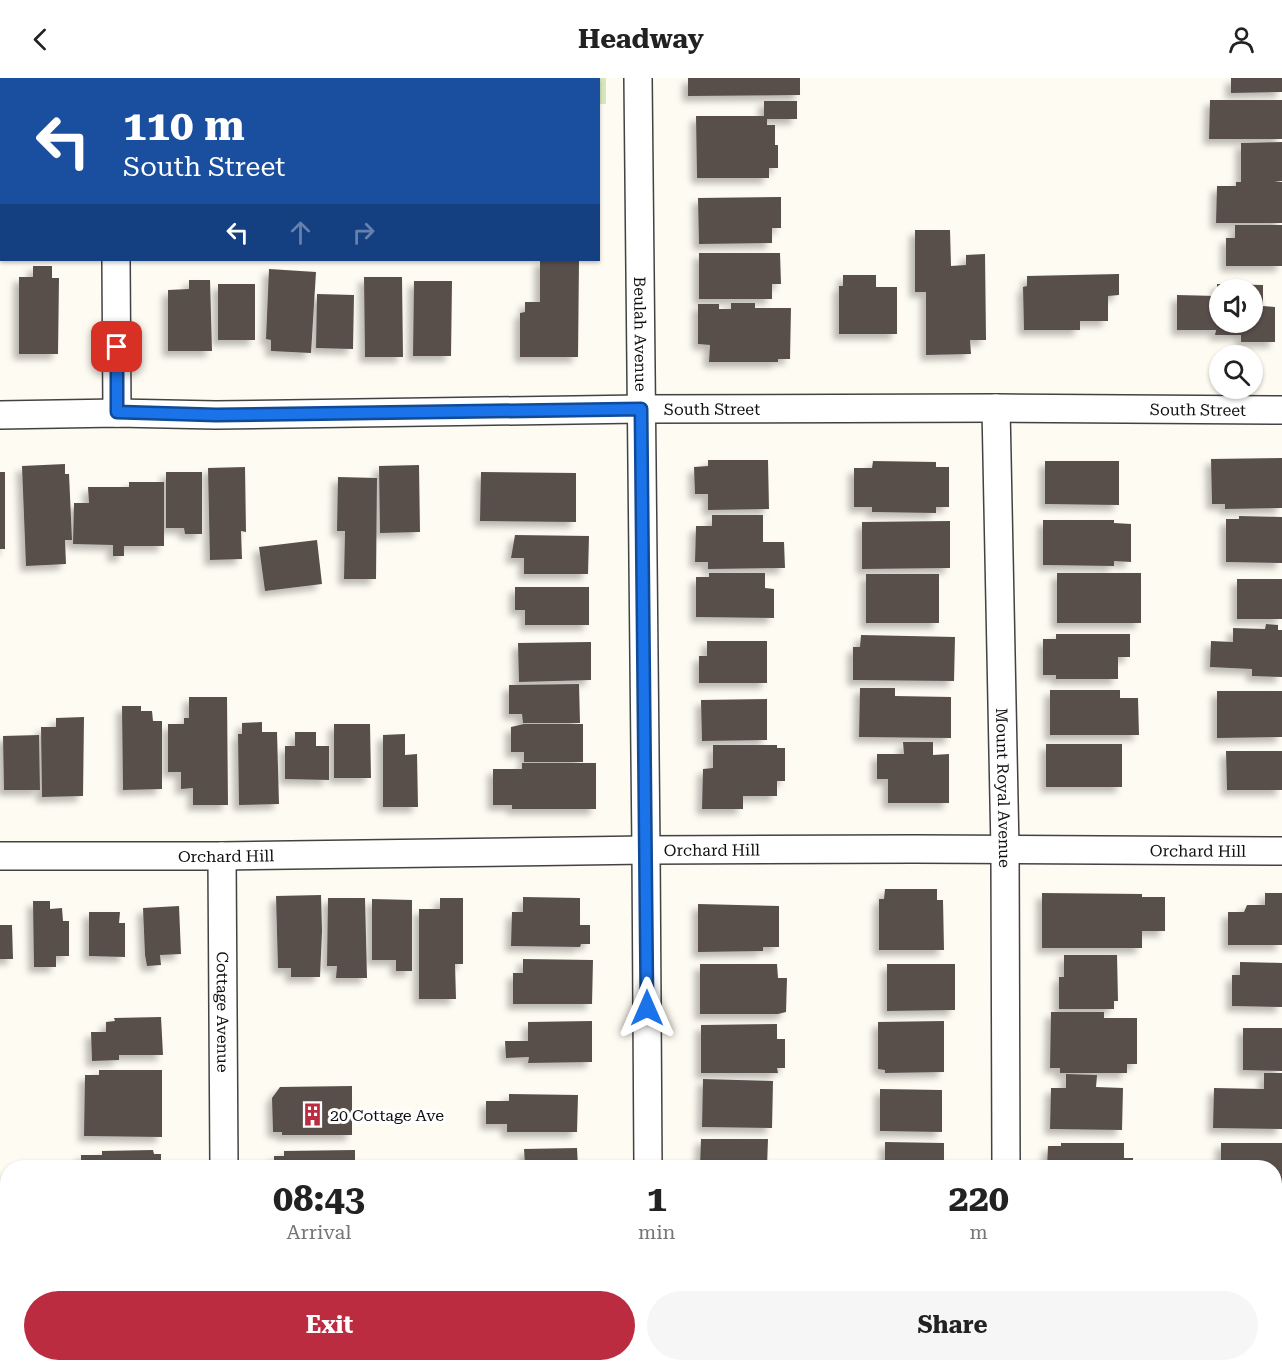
<!DOCTYPE html>
<style>
body{margin:0;font-family:"Roboto Serif",serif;background:#f6f6f6;color:#222;height:100vh;display:flex;flex-direction:column;font-size:22px;white-space:nowrap}
*{box-sizing:border-box;margin:0}
p{font-size:20px;color:#767676}
.icon{flex:none;width:33px;height:33px;fill:none;stroke:currentColor;stroke-width:2;stroke-linecap:round;stroke-linejoin:round}
.map{position:relative;flex:1;overflow:hidden}
.sheet{position:absolute;left:0px;top:1082px;width:1282px;height:212px;display:flex;flex-direction:column;background:#fff;border-radius:24px 24px 0 0;box-shadow:0 2px 4px #0004}
.sheet>*{flex:none}
.guide{position:absolute;left:0px;top:0px;width:600px;height:183px;box-shadow:0 2px 4px #0004;background:#1a4fa0;color:#fff;overflow:hidden}
.controls{position:absolute;left:1209px;top:201px;display:grid;gap:12px}
.controls a{display:grid;place-items:center;width:54px;height:54px;border-radius:50%;background:#fff;box-shadow:0 2px 4px #0004;font-size:30px}
.pin{position:absolute;display:grid;place-items:center;width:51px;height:51px;color:#fff;margin:-26px;border-radius:12px;box-shadow:0 3px 9px #0006}
.me{position:absolute;width:66px;margin:-33px;rotate:0deg;stroke-linejoin:round;filter:drop-shadow(0 0 4px #0008)}
.turn{display:flex;align-items:center;gap:21px;height:126px;padding:0 24px;font-size:27px}
.turn .icon{width:78px;height:78px;stroke-width:2.5}
.turn b{display:block;font-size:42px;line-height:51px}
.lanes{display:flex;align-items:center;height:57px;padding:0 24px;background:#0003;justify-content:center;gap:30px;direction:ltr}
.lanes .off{opacity:.35}
.eta{display:flex;justify-content:space-evenly;align-items:center;height:102px;text-align:center}
.eta b{font-size:36px;font-weight:700;line-height:42px}
.action{display:flex;gap:12px;margin-top:auto;padding:12px 24px}
.action a{flex:1;height:69px;border-radius:36px;background:#bb2c41;color:#fff;font-size:24px;font-weight:700;line-height:69px;text-align:center}
.action a+a{background:#f6f6f6;color:#222}
header{display:flex;justify-content:space-between;align-items:center;height:78px;padding:0 24px;background:#fff;font-size:27px;font-weight:700}
.map>svg:first-child{display:block}
.green{fill:#d8e8bc}
.building{fill:#584f4c;fill-rule:evenodd;filter:url(#shadow)}
.lines{fill:none;stroke-linecap:round;stroke-linejoin:round}
.minor-casing{stroke:#424242;stroke-width:30}
.minor{stroke:#fff;stroke-width:27}
.route-casing{stroke:#114b97;stroke-width:15}
.route{stroke:#1a73e8;stroke-width:10}
.labels{text-anchor:middle;dominant-baseline:central;stroke-width:6;stroke-linejoin:round;paint-order:stroke}
.street-label{font-size:16px;fill:#0f0f0f;stroke:#fff}
.poi-label{font-size:16px;fill:#0f0f0f;stroke:#fff;text-anchor:start}
</style>
<header><svg class="icon" aria-label="back" viewBox="0 0 24 24"><path d="M15 5l-7 7 7 7"/></svg>Headway<svg class="icon" aria-label="person" viewBox="0 0 24 24"><circle cx="12" cy="8" r="4"/><path d="M4 21q1-7 8-7t8 7"/></svg></header>
<div class="map">
<svg width="1282" height="1292" viewBox="0 0 1282 1292">
<defs>
<filter id="shadow"><feDropShadow dx="-5.5" dy="5.5" stdDeviation="3" flood-color="#0004"/></filter>
</defs>
<rect width="100%" height="100%" fill="#fefbf2"/>
<path class="green" d="M 268,0 L 606,0 L 606,26 L 599,26 L 598,2 L 268,2 Z"/>
<path class="building" d="M 688,0 L 800,0 L 800,17 L 688,18 Z
M 1231,0 L 1282,0 L 1282,14 L 1231,15 Z
M 1210,22 L 1282,22 L 1282,61 L 1209,61 Z
M 764,23 L 797,23 L 797,41 L 767,41 L 767,47 L 775,47 L 775,67 L 778,67 L 778,90 L 769,90 L 769,100 L 697,100 L 696,38 L 764,38 Z
M 1282,64 L 1282,103 L 1274,103 L 1282,104 L 1282,145 L 1216,145 L 1217,108 L 1236,108 L 1236,104 L 1241,104 L 1241,65 Z
M 781,119 L 781,150 L 772,150 L 772,165 L 699,166 L 698,120 Z
M 1235,147 L 1282,147 L 1282,188 L 1226,188 L 1226,160 L 1235,160 Z
M 915,152 L 950,152 L 951,188 L 966,187 L 966,177 L 985,176 L 986,262 L 970,262 L 971,276 L 926,277 L 926,214 L 915,214 Z
M 699,175 L 780,175 L 781,206 L 772,206 L 772,221 L 699,221 Z
M 540,182 L 579,182 L 578,279 L 520,279 L 520,235 L 525,234 L 525,224 L 540,224 Z
M 33,188 L 52,188 L 52,200 L 59,200 L 58,276 L 19,276 L 19,199 L 33,199 Z
M 269,191 L 316,194 L 311,275 L 271,273 L 271,262 L 266,261 Z
M 1119,196 L 1119,217 L 1108,218 L 1108,243 L 1080,243 L 1080,252 L 1024,252 L 1023,209 L 1027,208 L 1027,198 Z
M 843,197 L 876,197 L 876,209 L 897,209 L 897,256 L 839,256 L 839,208 L 843,208 Z
M 364,199 L 402,199 L 403,279 L 365,279 Z
M 189,202 L 210,202 L 212,273 L 168,273 L 168,212 L 189,211 Z
M 414,203 L 452,203 L 451,278 L 413,278 Z
M 218,206 L 255,206 L 255,262 L 218,262 Z
M 1217,206 L 1263,207 L 1263,228 L 1275,229 L 1275,264 L 1241,264 L 1241,257 L 1215,257 L 1216,252 L 1177,252 L 1177,217 L 1217,218 ZM 1220,212 L 1252,212 L 1252,244 L 1220,244 Z
M 317,216 L 354,217 L 353,271 L 316,270 Z
M 731,225 L 755,225 L 755,230 L 791,230 L 790,281 L 778,281 L 778,284 L 709,284 L 710,267 L 698,266 L 698,226 L 719,226 L 719,231 L 731,231 Z
M 1282,380 L 1282,430 L 1225,431 L 1225,426 L 1212,426 L 1211,381 Z
M 708,382 L 768,382 L 769,431 L 708,432 L 708,416 L 695,416 L 694,389 L 708,388 Z
M 873,383 L 936,384 L 936,389 L 949,389 L 949,429 L 936,429 L 936,435 L 872,434 L 872,429 L 854,429 L 854,390 L 872,390 Z
M 1045,383 L 1119,383 L 1119,427 L 1045,426 Z
M 65,386 L 65,396 L 69,396 L 72,462 L 65,462 L 66,486 L 26,488 L 22,388 Z
M 419,387 L 420,454 L 380,455 L 379,388 Z
M 245,389 L 246,454 L 241,453 L 242,481 L 210,482 L 208,390 Z
M 0,394 L 5,394 L 5,471 L 0,471 Z
M 166,394 L 202,394 L 202,456 L 185,456 L 184,450 L 166,450 Z
M 481,394 L 576,395 L 576,444 L 480,443 Z
M 338,399 L 377,400 L 376,501 L 344,501 L 345,453 L 337,453 Z
M 129,404 L 164,404 L 164,468 L 124,468 L 124,478 L 113,478 L 113,467 L 73,466 L 74,425 L 89,425 L 88,409 L 129,409 Z
M 712,437 L 763,437 L 763,464 L 784,464 L 785,490 L 708,491 L 708,484 L 695,484 L 696,448 L 712,448 Z
M 1239,438 L 1282,439 L 1282,485 L 1226,484 L 1226,441 L 1239,441 Z
M 1043,442 L 1114,442 L 1114,445 L 1131,446 L 1131,484 L 1114,483 L 1114,488 L 1043,487 Z
M 950,443 L 950,490 L 862,491 L 862,444 Z
M 515,457 L 589,458 L 588,496 L 524,496 L 524,480 L 511,480 Z
M 317,462 L 322,506 L 265,513 L 259,469 Z
M 709,495 L 765,495 L 765,510 L 774,511 L 774,540 L 696,539 L 696,499 L 709,499 Z
M 1057,495 L 1141,495 L 1141,545 L 1057,545 Z
M 866,496 L 939,496 L 939,545 L 866,545 Z
M 1237,501 L 1282,501 L 1282,541 L 1237,541 Z
M 515,509 L 589,509 L 589,547 L 525,547 L 525,532 L 515,532 Z
M 1266,546 L 1278,547 L 1278,552 L 1282,552 L 1282,599 L 1252,598 L 1252,591 L 1210,589 L 1211,563 L 1233,564 L 1233,550 L 1265,551 Z
M 1056,556 L 1130,556 L 1130,579 L 1118,579 L 1118,601 L 1056,601 L 1056,597 L 1043,597 L 1043,561 L 1056,561 Z
M 861,557 L 955,559 L 954,603 L 853,602 L 853,569 L 860,569 Z
M 707,563 L 767,563 L 767,605 L 699,605 L 699,578 L 707,578 Z
M 591,564 L 591,602 L 519,604 L 518,565 Z
M 579,606 L 580,645 L 523,645 L 522,636 L 509,636 L 509,607 Z
M 860,610 L 895,610 L 895,618 L 951,619 L 951,660 L 859,659 Z
M 1050,612 L 1120,612 L 1120,620 L 1138,620 L 1139,657 L 1050,657 Z
M 1217,613 L 1282,613 L 1282,659 L 1217,660 Z
M 189,619 L 227,619 L 228,727 L 193,727 L 193,710 L 181,711 L 181,694 L 168,694 L 168,646 L 184,646 L 184,640 L 189,640 Z
M 767,621 L 767,662 L 702,663 L 701,622 Z
M 122,628 L 141,628 L 141,633 L 152,633 L 153,643 L 162,643 L 162,711 L 123,712 Z
M 84,639 L 83,718 L 42,719 L 41,649 L 56,649 L 56,640 Z
M 262,644 L 262,654 L 277,654 L 279,726 L 239,727 L 238,656 L 242,656 L 242,645 Z
M 334,646 L 370,646 L 371,700 L 334,700 Z
M 524,646 L 583,646 L 583,684 L 524,684 L 524,674 L 511,674 L 511,649 Z
M 295,654 L 316,654 L 316,668 L 329,668 L 329,702 L 285,701 L 285,668 L 295,668 Z
M 405,656 L 405,677 L 417,676 L 418,729 L 383,729 L 383,657 Z
M 39,657 L 40,712 L 4,712 L 3,658 Z
M 903,664 L 933,664 L 933,677 L 949,676 L 949,725 L 888,725 L 888,701 L 877,701 L 877,676 L 904,676 Z
M 1046,666 L 1122,666 L 1122,709 L 1046,709 Z
M 713,667 L 777,667 L 777,670 L 785,670 L 785,703 L 777,703 L 777,718 L 743,718 L 743,731 L 702,731 L 703,691 L 713,690 Z
M 1226,673 L 1282,673 L 1282,712 L 1227,712 Z
M 522,685 L 596,685 L 596,731 L 512,731 L 512,727 L 493,727 L 493,691 L 522,691 Z
M 885,811 L 937,811 L 937,822 L 943,822 L 944,872 L 879,872 L 879,821 L 884,821 Z
M 1042,815 L 1142,816 L 1142,819 L 1165,819 L 1165,853 L 1142,853 L 1142,870 L 1042,870 Z
M 1265,815 L 1282,815 L 1282,867 L 1228,867 L 1228,834 L 1244,834 L 1247,827 L 1265,827 Z
M 321,817 L 322,853 L 320,899 L 291,899 L 291,890 L 278,890 L 276,818 Z
M 523,819 L 580,820 L 580,847 L 590,847 L 590,866 L 581,866 L 580,869 L 511,868 L 512,834 L 523,834 Z
M 328,820 L 365,820 L 367,900 L 336,900 L 337,888 L 327,888 Z
M 440,820 L 463,820 L 463,886 L 455,886 L 456,921 L 419,921 L 419,831 L 440,831 Z
M 372,821 L 412,822 L 412,893 L 396,893 L 396,882 L 372,882 Z
M 33,823 L 50,823 L 50,831 L 62,830 L 63,843 L 69,843 L 69,878 L 56,878 L 56,889 L 34,889 Z
M 698,826 L 779,828 L 779,869 L 763,869 L 763,873 L 698,874 Z
M 179,828 L 181,876 L 160,877 L 161,887 L 147,888 L 145,877 L 143,830 Z
M 89,834 L 120,834 L 119,845 L 125,845 L 125,879 L 89,878 Z
M 0,847 L 12,847 L 13,881 L 0,881 Z
M 1064,877 L 1117,877 L 1118,923 L 1114,923 L 1114,931 L 1059,931 L 1059,899 L 1064,899 Z
M 523,881 L 593,882 L 592,926 L 513,926 L 513,895 L 523,895 Z
M 1240,884 L 1282,885 L 1282,929 L 1232,928 L 1232,897 L 1240,897 Z
M 700,886 L 777,886 L 778,900 L 787,900 L 786,934 L 778,936 L 700,936 Z
M 887,886 L 955,886 L 955,932 L 887,933 Z
M 1051,934 L 1104,934 L 1104,940 L 1137,940 L 1137,986 L 1127,986 L 1127,995 L 1060,995 L 1060,990 L 1050,990 Z
M 161,939 L 163,977 L 119,977 L 119,982 L 92,983 L 91,954 L 106,954 L 106,944 L 115,943 L 114,940 Z
M 592,943 L 592,984 L 528,985 L 529,979 L 506,980 L 505,963 L 528,963 L 528,944 Z
M 944,943 L 944,994 L 885,995 L 885,992 L 878,991 L 878,944 Z
M 777,946 L 777,961 L 785,961 L 785,990 L 777,990 L 778,995 L 701,995 L 701,947 Z
M 1243,950 L 1282,950 L 1282,993 L 1243,992 Z
M 99,992 L 162,992 L 162,1059 L 84,1058 L 85,997 L 99,997 Z
M 1264,995 L 1282,995 L 1282,1051 L 1213,1050 L 1214,1010 L 1264,1011 Z
M 1066,996 L 1097,997 L 1096,1009 L 1123,1010 L 1122,1052 L 1050,1051 L 1051,1010 L 1066,1010 Z
M 703,1001 L 773,1003 L 772,1050 L 702,1049 Z
M 352,1008 L 352,1057 L 282,1057 L 282,1054 L 273,1054 L 272,1020 L 280,1009 Z
M 880,1011 L 942,1012 L 942,1054 L 880,1053 Z
M 509,1016 L 578,1017 L 577,1054 L 507,1054 L 507,1046 L 486,1046 L 486,1023 L 509,1023 Z
M 701,1061 L 768,1061 L 767,1089 L 700,1089 Z
M 885,1064 L 944,1065 L 944,1089 L 879,1089 L 879,1085 L 885,1085 Z
M 1061,1065 L 1124,1065 L 1124,1080 L 1133,1080 L 1133,1089 L 1047,1089 L 1048,1068 L 1061,1068 Z
M 1221,1065 L 1282,1065 L 1282,1110 L 1275,1110 L 1275,1089 L 1221,1089 Z
M 577,1070 L 578,1089 L 517,1089 L 517,1087 L 525,1087 L 524,1071 Z
M 153,1072 L 154,1076 L 161,1076 L 161,1089 L 81,1089 L 81,1077 L 102,1077 L 102,1073 Z
M 355,1072 L 355,1089 L 274,1089 L 274,1078 L 284,1078 L 284,1073 Z
M 1275,1124 L 1282,1124 L 1282,1170 L 1275,1170 Z
M 1282,1181 L 1282,1222 L 1275,1222 L 1275,1182 Z
M 1275,1245 L 1282,1245 L 1282,1292 L 1224,1291 L 1224,1286 L 1275,1286 Z
M 272,1286 L 343,1286 L 343,1292 L 272,1292 Z
M 503,1286 L 595,1286 L 595,1292 L 503,1292 Z
M 706,1286 L 775,1286 L 775,1292 L 706,1292 Z
M 881,1286 L 955,1286 L 955,1292 L 881,1292 Z
M 1049,1286 L 1124,1286 L 1124,1292 L 1049,1292 Z"/>
<g class="lines">
<defs>
<g id="minor">
<path d="M 115,0 L 115,2"/>
<path id="s1" d="M 638,0 L 646,772 L 648,1089"/>
<path d="M 116,182 L 117,335"/>
<path id="s2" d="M 996,330 L 1005,772 L 1006,1089"/>
<path id="s3" d="M 0,337 L 117,335 L 216,337 L 641,331 L 996,330 L 1282,332"/>
<path id="s4" d="M 0,778 L 222,778 L 646,772 L 914,771 L 1282,773"/>
<path id="s5" d="M 222,778 L 224,1089"/>
<path d="M 226,1286 L 226,1292"/>
<path d="M 649,1286 L 649,1292"/>
<path d="M 1006,1286 L 1006,1292"/>
</g>
</defs>
<use href="#minor" class="minor-casing"/>
<use href="#minor" class="minor"/>
</g>
<g class="lines">
<defs>
<path id="route" d="M 117,269 L 117,334 L 216,337 L 641,331 L 647,930"/>
</defs>
<use href="#route" class="route-casing"/>
<use href="#route" class="route"/>
</g>
<defs>
<symbol id="building-bare" viewBox="-9 -9 18 18"><path d="M-4-6H4V6H1V3H-1V6H-4ZM-2.5-4.3h1.7v1.8h-1.7ZM.8-4.3h1.7v1.8H.8ZM-2.5-1h1.7V.8h-1.7ZM.8-1h1.7V.8H.8Z" fill="#bb2c41" stroke="#fff" stroke-width="2.5" paint-order="stroke"/></symbol>
</defs>
<g fill-rule="evenodd">
<use href="#building-bare" x="296" y="1020" width="33" height="33"/>
</g>
<g class="labels">
<g class="street-label">
<text stroke="none"><textPath href="#s1" startOffset="256">Beulah Avenue</textPath></text>
<text stroke="none"><textPath href="#s3" startOffset="712">South Street</textPath></text>
<text stroke="none"><textPath href="#s3" startOffset="1198">South Street</textPath></text>
<text stroke="none"><textPath href="#s2" startOffset="380">Mount Royal Avenue</textPath></text>
<text stroke="none"><textPath href="#s4" startOffset="712">Orchard Hill</textPath></text>
<text stroke="none"><textPath href="#s4" startOffset="1198">Orchard Hill</textPath></text>
<text stroke="none"><textPath href="#s4" startOffset="226">Orchard Hill</textPath></text>
<text stroke="none"><textPath href="#s5" startOffset="156">Cottage Avenue</textPath></text>
</g>
<g class="poi-label">
<text x="330" y="1037">20 Cottage Ave</text>
</g>
</g>
</svg>
<div class="controls">
<a><svg class="icon" aria-label="sound" viewBox="0 0 24 24"><path d="M4 9h4l5-4v14l-5-4H4zM17 9q2 3 0 6"/></svg></a>
<a><svg class="icon" aria-label="search" viewBox="0 0 24 24"><circle cx="10" cy="10" r="6"/><path d="M15 15l6 6"/></svg></a>
</div>
<div class="pin" style="left:117px;top:269px;background:#d93025"><svg class="icon" aria-label="arrive" viewBox="0 0 24 24"><path d="M6 21V4h12l-3 4 3 4H6"/></svg></div>
<svg class="me" style="left:647px;top:930px" viewBox="-20 -20 40 40"><path d="M0-17L14 15 0 8-14 15z" fill="#1a73e8" stroke="#fff" stroke-width="4"/></svg>
<div class="guide">
<div class="turn"><svg class="icon" aria-label="left" viewBox="0 0 24 24"><path d="M17 20v-9H6M10 6l-5 5 5 5"/></svg><div><b>110 m</b>South Street</div></div>
<div class="lanes"><svg class="icon" aria-label="left" viewBox="0 0 24 24"><path d="M17 20v-9H6M10 6l-5 5 5 5"/></svg><svg class="icon off" aria-label="ahead" viewBox="0 0 24 24"><path d="M12 20V5M6 11l6-6 6 6"/></svg><svg class="icon off" aria-label="right" viewBox="0 0 24 24"><path d="M7 20v-9h11M14 6l5 5-5 5"/></svg></div>
</div>
<section class="sheet">
<div class="eta">
<div><b>08:43</b><p>Arrival</p></div>
<div><b>1</b><p>min</p></div>
<div><b>220</b><p>m</p></div>
</div>
<div class="action"><a>Exit</a><a>Share</a></div>
</section>
</div>
